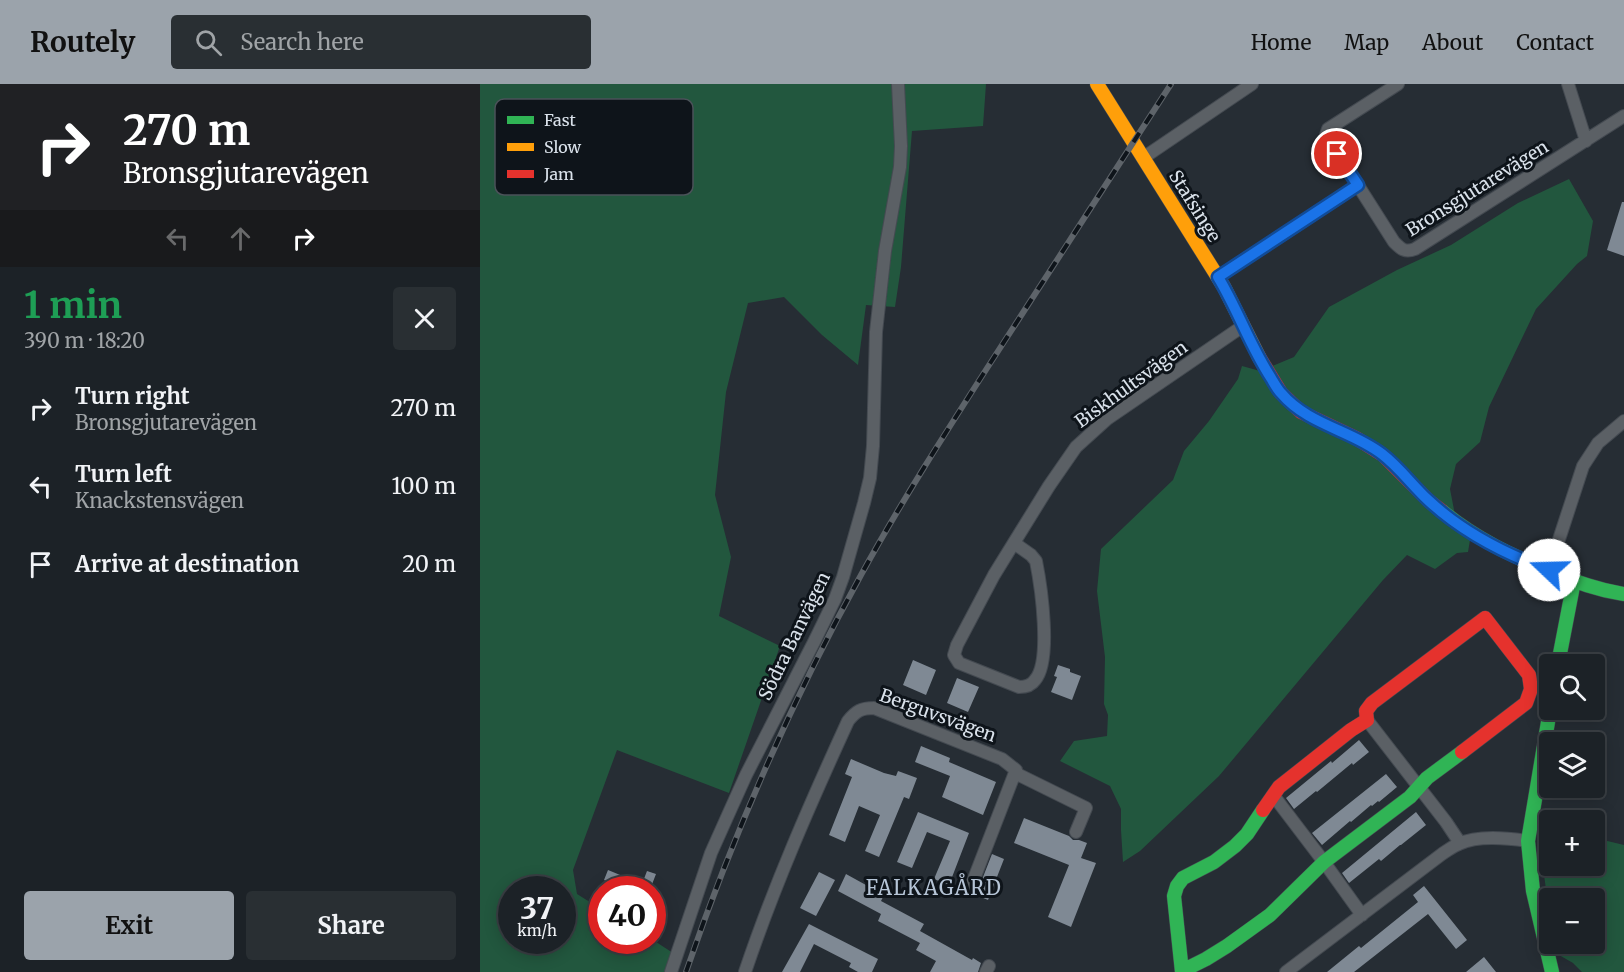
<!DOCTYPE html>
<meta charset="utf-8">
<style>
body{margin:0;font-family:Merriweather,serif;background:#292f33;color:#f1f3f6;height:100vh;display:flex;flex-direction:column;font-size:22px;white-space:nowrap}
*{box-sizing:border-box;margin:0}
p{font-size:20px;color:#a0a4a7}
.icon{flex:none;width:33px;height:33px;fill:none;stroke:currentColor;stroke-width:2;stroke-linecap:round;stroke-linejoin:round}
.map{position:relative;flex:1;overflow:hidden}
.drawer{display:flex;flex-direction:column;background:#1c2227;width:480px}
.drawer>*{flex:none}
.top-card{background:#202124;color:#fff;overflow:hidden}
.tools{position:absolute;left:1059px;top:570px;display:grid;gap:12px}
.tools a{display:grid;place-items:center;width:66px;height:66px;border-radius:6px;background:#1c2227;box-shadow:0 3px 15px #0003,0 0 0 2px #3a3f44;font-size:30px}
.speed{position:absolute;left:18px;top:792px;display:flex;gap:12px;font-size:30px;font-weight:700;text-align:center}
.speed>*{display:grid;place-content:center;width:78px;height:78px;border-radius:50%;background:#1c2227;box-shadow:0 3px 15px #0003,0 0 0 2px #3a3f44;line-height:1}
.speed small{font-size:15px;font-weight:400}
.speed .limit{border:9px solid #d22;background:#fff;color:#111}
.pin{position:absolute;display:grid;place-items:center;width:51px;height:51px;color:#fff;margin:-26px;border:3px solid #fff;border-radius:50%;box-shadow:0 2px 6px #0007}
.me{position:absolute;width:66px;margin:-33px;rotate:291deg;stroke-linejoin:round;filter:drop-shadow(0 0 4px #0008)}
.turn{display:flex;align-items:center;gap:21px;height:126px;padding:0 24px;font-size:27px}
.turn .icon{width:78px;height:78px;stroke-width:2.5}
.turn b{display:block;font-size:42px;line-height:51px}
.lanes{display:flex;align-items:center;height:57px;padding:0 24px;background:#0003;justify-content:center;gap:30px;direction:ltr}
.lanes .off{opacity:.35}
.round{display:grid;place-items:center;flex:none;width:63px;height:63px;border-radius:6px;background:#292f33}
.summary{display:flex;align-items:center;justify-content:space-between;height:102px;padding:0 24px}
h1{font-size:36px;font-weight:700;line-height:45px;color:#1e9e55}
.cta{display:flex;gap:12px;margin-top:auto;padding:12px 24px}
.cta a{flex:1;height:69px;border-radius:6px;background:#9ba3ab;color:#111;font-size:24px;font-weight:700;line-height:69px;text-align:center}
.cta a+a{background:#292f33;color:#f1f3f6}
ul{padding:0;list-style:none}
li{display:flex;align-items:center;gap:18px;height:78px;padding:0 24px}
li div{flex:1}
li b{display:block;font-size:22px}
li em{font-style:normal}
header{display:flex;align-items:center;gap:36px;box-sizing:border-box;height:84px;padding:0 30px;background:#9ba3ab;color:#111}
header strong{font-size:28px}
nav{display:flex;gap:33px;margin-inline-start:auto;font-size:21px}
.search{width:420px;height:54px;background:#292f33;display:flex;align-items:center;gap:15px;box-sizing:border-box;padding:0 21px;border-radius:6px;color:#a0a4a7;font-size:22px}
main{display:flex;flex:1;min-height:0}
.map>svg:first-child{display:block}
.green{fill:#22573e;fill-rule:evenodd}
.building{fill:#7f8994}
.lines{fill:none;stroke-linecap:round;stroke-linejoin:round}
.street-casing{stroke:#444a51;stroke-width:14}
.fast-casing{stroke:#444a51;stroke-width:15}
.slow-casing{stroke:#444a51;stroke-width:15}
.jam-casing{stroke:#444a51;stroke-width:15}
.street{stroke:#5b6065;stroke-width:12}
.fast{stroke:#30b455;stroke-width:14}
.slow{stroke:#ff9f0a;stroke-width:14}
.jam{stroke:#e5322d;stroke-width:14}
.rail-casing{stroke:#5e646a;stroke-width:6}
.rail{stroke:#0e141a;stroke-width:4;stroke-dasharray:11;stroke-linecap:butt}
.route-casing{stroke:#114b97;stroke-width:15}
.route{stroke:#1a73e8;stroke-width:10}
.labels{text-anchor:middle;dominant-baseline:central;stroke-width:6;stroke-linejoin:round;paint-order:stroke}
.street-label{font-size:18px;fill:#dae2eb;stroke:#0e141a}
.neighbourhood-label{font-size:20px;letter-spacing:1.5px;fill:#b6c5d7;stroke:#0e141a}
.key{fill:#0e141a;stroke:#4b5259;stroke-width:1.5}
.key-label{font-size:16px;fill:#dae2eb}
</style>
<header>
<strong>Routely</strong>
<div class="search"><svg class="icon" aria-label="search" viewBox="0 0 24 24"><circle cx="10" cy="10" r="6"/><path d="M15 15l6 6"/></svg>Search here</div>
<nav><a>Home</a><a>Map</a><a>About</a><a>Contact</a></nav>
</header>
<main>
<section class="drawer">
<div class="top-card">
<div class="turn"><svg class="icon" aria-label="right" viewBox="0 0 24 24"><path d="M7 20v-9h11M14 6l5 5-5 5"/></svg><div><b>270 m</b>Bronsgjutarevägen</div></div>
<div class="lanes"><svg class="icon off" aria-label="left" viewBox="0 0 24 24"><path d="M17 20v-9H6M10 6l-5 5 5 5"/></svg><svg class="icon off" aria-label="ahead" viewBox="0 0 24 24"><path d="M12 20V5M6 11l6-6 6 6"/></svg><svg class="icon" aria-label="right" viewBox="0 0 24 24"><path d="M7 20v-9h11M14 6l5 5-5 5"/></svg></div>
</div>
<div class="summary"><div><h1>1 min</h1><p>390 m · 18:20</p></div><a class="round"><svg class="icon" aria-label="close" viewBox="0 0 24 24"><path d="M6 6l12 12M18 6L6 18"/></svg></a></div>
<ul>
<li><svg class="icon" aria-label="right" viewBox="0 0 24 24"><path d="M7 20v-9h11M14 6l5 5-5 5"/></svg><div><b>Turn right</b><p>Bronsgjutarevägen</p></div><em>270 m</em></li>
<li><svg class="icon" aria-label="left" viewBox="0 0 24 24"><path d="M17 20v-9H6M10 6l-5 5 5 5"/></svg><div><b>Turn left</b><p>Knackstensvägen</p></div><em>100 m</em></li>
<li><svg class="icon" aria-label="arrive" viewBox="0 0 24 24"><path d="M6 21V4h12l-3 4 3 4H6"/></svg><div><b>Arrive at destination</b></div><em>20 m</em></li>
</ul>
<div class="cta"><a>Exit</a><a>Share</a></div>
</section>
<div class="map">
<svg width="1144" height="888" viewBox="0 0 1144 888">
<rect width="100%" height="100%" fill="#262d34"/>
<path class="green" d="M 0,0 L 506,0 L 503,42 L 432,47 L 421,183 L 415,223 L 386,221 L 378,281 L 342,251 L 304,213 L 268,219 L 246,308 L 235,411 L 251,473 L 239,532 L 300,562 L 249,709 L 137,666 L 93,786 L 97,810 L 121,825 L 122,856 L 173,856 L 193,869 L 186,888 L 0,888 ZM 32,806 L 82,806 L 82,856 L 32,856 Z
M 1089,95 L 1113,137 L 1107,172 L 1097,180 L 1056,225 L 1009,323 L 1000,358 L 976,380 L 970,405 L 975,431 L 990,456 L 988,468 L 977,469 L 955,485 L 927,471 L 903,496 L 739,692 L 660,767 L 643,778 L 641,746 L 641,725 L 630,702 L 580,677 L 594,657 L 627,652 L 628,631 L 624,620 L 625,573 L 617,507 L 621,465 L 693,396 L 704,367 L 729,337 L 758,295 L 762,282 L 780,287 L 814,273 L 849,223 L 917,186 L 971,161 L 1038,119 Z
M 1061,740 L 1069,742 L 1070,782 L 1114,782 L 1115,754 L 1144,761 L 1144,888 L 1102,888 L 1093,879 L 1079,871 L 1076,860 L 1114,860 L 1114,814 L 1070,814 L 1069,826 L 1062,777 Z"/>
<path class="building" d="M 1142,118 L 1144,118 L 1144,172 L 1127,166 Z
M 433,576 L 456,586 L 446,611 L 423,601 Z
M 578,581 L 590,585 L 590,588 L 601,592 L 592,616 L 571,608 L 577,593 L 574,592 Z
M 477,594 L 499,603 L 488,628 L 467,619 Z
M 879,656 L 889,668 L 873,681 L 872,679 L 837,708 L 836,707 L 814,725 L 806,714 L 851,677 L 852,679 Z
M 441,662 L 470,674 L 469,678 L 516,698 L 503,731 L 462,713 L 470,692 L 435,678 Z
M 371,675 L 404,689 L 416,692 L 418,687 L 437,694 L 429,715 L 424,713 L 399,773 L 385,767 L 400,731 L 379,722 L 365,758 L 349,751 L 372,693 L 365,690 Z
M 906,690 L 917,703 L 899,718 L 898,717 L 892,722 L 891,721 L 871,738 L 870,737 L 842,761 L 832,749 Z
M 438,728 L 489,749 L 469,801 L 454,795 L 470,757 L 447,748 L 432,784 L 417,778 Z
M 936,728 L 946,741 L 921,761 L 920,761 L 901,777 L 899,775 L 869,799 L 862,789 Z
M 544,734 L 589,752 L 593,756 L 599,756 L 607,759 L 601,774 L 616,779 L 591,843 L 568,833 L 589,781 L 534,759 Z
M 512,770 L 524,775 L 508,816 L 496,811 Z
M 128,786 L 162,800 L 167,787 L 176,790 L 171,803 L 175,806 L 148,806 L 124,796 Z
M 339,788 L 355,796 L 336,832 L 320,824 Z
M 366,790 L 404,811 L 401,817 L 444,840 L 440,847 L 492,876 L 493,874 L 501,879 L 498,888 L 450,888 L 456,877 L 436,866 L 440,859 L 398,837 L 401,830 L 358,807 Z
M 944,802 L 987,856 L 976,865 L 948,830 L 874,888 L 847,888 L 879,862 L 881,864 L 938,818 L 933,811 Z
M 329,840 L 398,875 L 392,888 L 378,888 L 369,883 L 371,879 L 334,860 L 320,888 L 302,888 Z
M 1004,873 L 1016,888 L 986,888 Z"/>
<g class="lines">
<defs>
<path id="street" d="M 918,0 L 848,45 L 846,51 L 914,158 C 921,165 925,169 935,165 L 1144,32
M 1088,0 L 1106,57
M 663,74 L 772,0
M 738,193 L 878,101
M 534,459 L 551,471 L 556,477 C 561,502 572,577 555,596 C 551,602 545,603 539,603 L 479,579 L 474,571 L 477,561 L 514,491 L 569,402 L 596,363 L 627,335 L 763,242
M 1069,486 L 1103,382 L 1118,359 L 1144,337
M 887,636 L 966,738 L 980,759
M 535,689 L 606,724 L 596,748
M 793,711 L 844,778 L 882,831
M 191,888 L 231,769 L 248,731 L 266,691 L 335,556 L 355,515 L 363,493 L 384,419 L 390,394 L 393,362 L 396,248 L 405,167 L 420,83 L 421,62 L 418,0
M 265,888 C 294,802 330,720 368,637 C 376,627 381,624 394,624 L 522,675 L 536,686 L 490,805
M 506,888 L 509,882
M 806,888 L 962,770 C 967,767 973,762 979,760 C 997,751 1028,754 1048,757"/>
<path id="fast" d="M 962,427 C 996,455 1032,472 1072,488 C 1097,498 1117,506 1144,510
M 1078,580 L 1094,497
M 1070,626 L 1048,757 L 1053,807 L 1072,888
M 702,887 L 726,875 L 747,862 L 790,831 L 844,778 L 930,713 L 947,694 L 982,668
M 702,888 L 694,812 L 697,802 L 703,794 L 734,778 L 755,762 L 767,750 L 783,726"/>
<path id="slow" d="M 617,0 L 744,203 L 779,273"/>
<path id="jam" d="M 779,273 L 801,309 L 821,328 L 876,354 L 903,371 L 949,417 L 962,427
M 783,726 L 799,703 L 871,646 L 887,636 L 886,627 L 892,619 L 1005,534 L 1049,591 L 1051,605 L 1046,619 L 982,668"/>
</defs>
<use href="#street" class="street-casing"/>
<use href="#fast" class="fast-casing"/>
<use href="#slow" class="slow-casing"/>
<use href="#jam" class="jam-casing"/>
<use href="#street" class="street"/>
<use href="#fast" class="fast"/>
<use href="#slow" class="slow"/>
<use href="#jam" class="jam"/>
<defs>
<path id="rail" d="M 206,888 C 253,751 311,618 381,491 C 421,418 466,348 511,278 C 571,185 631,93 691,0"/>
</defs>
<use href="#rail" class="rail-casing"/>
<use href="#rail" class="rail"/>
</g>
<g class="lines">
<defs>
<path id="route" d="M 857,70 L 878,101 L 738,193 C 758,226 770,262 791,294 C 794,299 797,305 801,309 C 828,341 871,346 902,370 C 919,383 932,401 948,416 C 982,448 1025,470 1069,486"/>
</defs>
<use href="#route" class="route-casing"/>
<use href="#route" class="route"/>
</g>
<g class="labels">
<g class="street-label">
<text transform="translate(997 104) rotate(-32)">Bronsgjutarevägen</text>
<text transform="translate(715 122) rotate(58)">Stafsinge</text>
<text transform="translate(651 300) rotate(-36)">Biskhultsvägen</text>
<text transform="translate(314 552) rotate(-64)">Södra Banvägen</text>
<text transform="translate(458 631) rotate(20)">Berguvsvägen</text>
</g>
<g class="neighbourhood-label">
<text x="454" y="803">FALKAGÅRD</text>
</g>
</g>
<rect x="15" y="15" width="198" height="96" rx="9" class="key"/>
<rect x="27" y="32" width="27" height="8" fill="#30b455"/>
<rect x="27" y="59" width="27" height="8" fill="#ff9f0a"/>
<rect x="27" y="86" width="27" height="8" fill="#e5322d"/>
<g class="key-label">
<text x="64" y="42">Fast</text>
<text x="64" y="69">Slow</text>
<text x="64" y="96">Jam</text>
</g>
</svg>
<div class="tools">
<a><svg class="icon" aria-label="search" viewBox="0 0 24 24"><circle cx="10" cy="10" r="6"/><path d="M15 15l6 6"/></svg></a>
<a><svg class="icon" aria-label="layers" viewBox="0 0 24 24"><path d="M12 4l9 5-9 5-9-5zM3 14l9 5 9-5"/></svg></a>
<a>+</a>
<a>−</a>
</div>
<div class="speed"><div>37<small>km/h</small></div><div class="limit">40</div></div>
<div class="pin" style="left:857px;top:70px;background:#d93025"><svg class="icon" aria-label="arrive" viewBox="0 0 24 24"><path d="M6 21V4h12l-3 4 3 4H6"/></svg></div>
<svg class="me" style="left:1069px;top:486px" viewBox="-20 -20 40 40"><circle r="19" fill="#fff"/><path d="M0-13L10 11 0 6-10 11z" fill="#1a73e8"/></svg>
</div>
</main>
